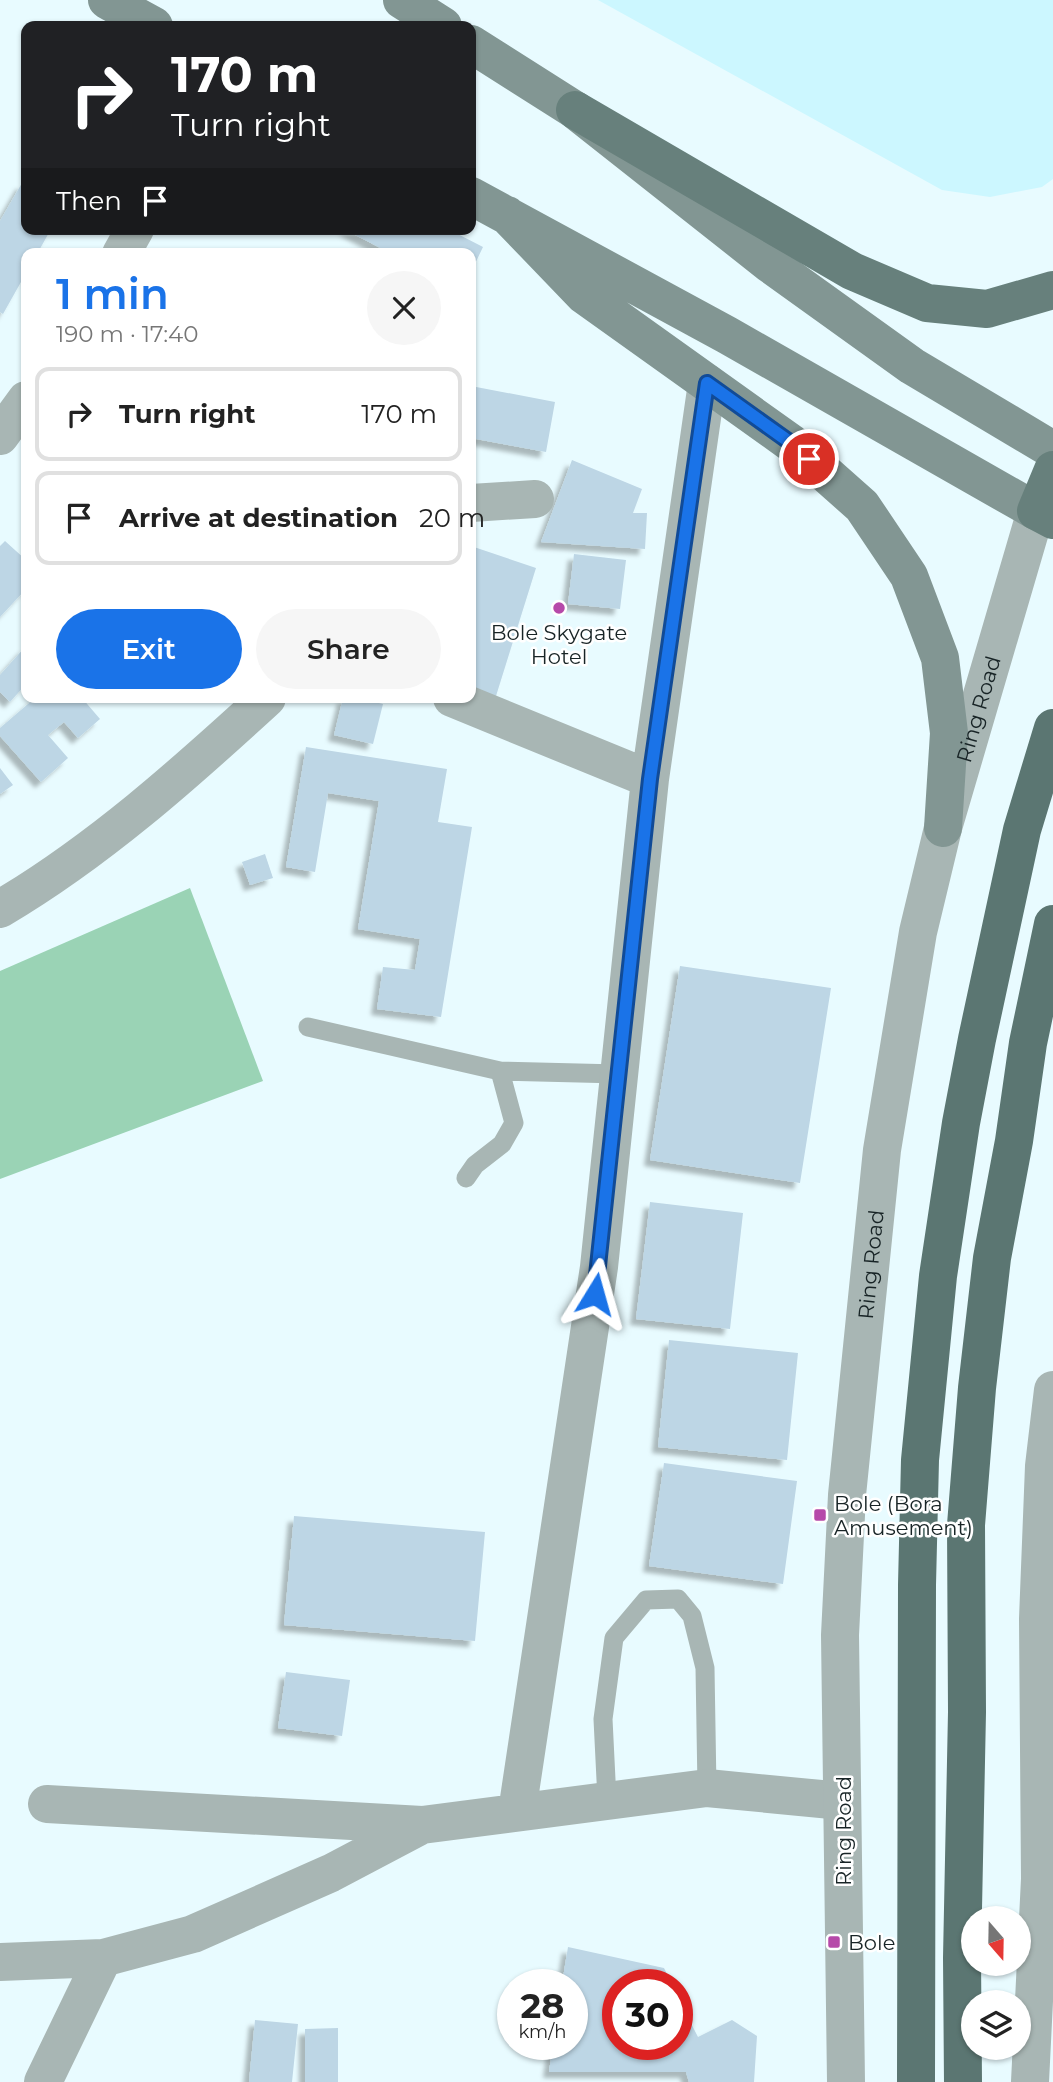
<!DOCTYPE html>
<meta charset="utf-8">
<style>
body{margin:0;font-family:Montserrat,sans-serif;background:#f6f6f6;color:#222;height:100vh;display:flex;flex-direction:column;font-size:26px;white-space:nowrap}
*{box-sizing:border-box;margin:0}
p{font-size:23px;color:#767676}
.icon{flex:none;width:38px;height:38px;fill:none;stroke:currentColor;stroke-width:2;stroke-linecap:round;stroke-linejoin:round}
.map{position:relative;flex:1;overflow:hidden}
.sheet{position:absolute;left:21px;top:248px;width:455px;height:455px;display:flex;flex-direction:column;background:#fff;border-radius:14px;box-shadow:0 2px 5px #0004}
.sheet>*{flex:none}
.banner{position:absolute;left:21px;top:21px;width:455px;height:214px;border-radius:14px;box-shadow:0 2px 5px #0004;background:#202124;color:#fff;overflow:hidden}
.needle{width:46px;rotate:160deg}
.tools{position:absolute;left:961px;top:1906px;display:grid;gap:14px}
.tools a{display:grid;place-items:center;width:70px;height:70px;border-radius:50%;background:#fff;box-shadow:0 2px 5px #0004;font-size:35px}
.speed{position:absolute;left:497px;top:1969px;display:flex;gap:14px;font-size:35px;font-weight:700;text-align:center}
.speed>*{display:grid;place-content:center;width:91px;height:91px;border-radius:50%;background:#fff;box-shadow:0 2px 5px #0004;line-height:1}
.speed small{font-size:18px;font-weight:400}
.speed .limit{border:10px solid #d22;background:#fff;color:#111}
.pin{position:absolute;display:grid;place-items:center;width:60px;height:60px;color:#fff;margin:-30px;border:4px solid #fff;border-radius:50%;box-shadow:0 2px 7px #0007}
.me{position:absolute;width:77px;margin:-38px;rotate:8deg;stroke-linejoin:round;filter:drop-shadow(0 0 5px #0008)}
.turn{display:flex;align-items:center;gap:24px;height:147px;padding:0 35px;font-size:32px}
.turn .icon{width:91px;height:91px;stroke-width:2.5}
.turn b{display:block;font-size:49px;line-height:60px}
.then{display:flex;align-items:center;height:66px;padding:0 35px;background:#0003;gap:14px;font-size:26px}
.round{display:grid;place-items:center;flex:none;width:74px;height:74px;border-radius:37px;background:#f6f6f6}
.head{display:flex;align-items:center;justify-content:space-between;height:119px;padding:0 35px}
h1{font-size:42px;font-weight:600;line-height:52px;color:#1a73e8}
.primary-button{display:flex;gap:14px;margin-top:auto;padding:14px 35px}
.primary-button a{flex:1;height:80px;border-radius:42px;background:#1a73e8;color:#fff;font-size:28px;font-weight:600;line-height:80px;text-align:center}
.primary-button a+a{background:#f6f6f6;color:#222}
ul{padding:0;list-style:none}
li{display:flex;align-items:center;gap:21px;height:94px;margin:0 14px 10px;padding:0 21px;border:4px solid #e0e0e0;border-radius:14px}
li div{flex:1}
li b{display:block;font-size:26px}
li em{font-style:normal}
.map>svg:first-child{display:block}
.built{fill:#ccf7ff}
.green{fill:#9ad3b5}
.building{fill:#bdd6e5;filter:url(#shadow)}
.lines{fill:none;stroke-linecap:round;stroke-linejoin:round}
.service{stroke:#a8b6b4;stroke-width:19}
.minor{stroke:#a8b6b4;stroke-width:38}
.tertiary{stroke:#a8b6b4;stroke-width:38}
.secondary{stroke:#829693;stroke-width:38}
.primary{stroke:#67807c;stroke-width:38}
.trunk{stroke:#5b7672;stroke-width:38}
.route-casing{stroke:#114b97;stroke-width:18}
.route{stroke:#1a73e8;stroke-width:12}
.poi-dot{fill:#b649a9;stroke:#fff;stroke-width:2.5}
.labels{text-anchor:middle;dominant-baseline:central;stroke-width:5;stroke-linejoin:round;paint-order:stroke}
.poi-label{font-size:21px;fill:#182426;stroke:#fff;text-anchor:start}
.street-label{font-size:21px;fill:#182426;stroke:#fff}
</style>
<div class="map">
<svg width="1053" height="2082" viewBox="0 0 1053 2082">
<defs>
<filter id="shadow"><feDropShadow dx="-6" dy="6" stdDeviation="2" flood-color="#0004"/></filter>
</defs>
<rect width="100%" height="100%" fill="#e8fbff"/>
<path class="built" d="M 598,0 L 1053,0 L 1053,179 L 1042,187 L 990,197 L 942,190 Z"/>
<path class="green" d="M 190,888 L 263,1081 L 0,1179 L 0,971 Z"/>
<path class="building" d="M 22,183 L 26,185 L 26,229 L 51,229 L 37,254 L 26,254 L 26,273 L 3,314 L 0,312 L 0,221 Z
M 344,229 L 448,229 L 483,247 L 471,272 L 471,254 L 392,254 Z
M 471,386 L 555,402 L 546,452 L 471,438 Z
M 572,460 L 642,489 L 633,513 L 647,513 L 645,549 L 541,542 Z
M 5,541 L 26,560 L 26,589 L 0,617 L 0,546 Z
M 471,546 L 536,568 L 496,696 L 471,688 Z
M 574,554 L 626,560 L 620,609 L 568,604 Z
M 26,646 L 26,684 L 10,702 L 0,692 L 0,675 Z
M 35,698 L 82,698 L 100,719 L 78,738 L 64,722 L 48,735 L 68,758 L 41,782 L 0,736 L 0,728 Z
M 343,698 L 358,698 L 383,704 L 373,744 L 334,735 Z
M 306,747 L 447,769 L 438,822 L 472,827 L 441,1017 L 377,1009 L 383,967 L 415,970 L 420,939 L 358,929 L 379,801 L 328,793 L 315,872 L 286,867 Z
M 0,768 L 13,785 L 0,794 Z
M 265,854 L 273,878 L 250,885 L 242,862 Z
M 680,966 L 831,988 L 800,1183 L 650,1160 Z
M 650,1202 L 743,1213 L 730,1329 L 636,1319 Z
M 669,1340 L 798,1353 L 787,1460 L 658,1447 Z
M 664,1463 L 797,1481 L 783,1584 L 649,1566 Z
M 294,1516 L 485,1532 L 475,1641 L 284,1625 Z
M 286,1672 L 350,1680 L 342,1736 L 278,1728 Z
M 568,1947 L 664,1968 L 672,1984 L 618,1984 L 618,2044 L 677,2044 L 677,1996 L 698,2037 L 732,2020 L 757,2036 L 754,2082 L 689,2082 L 686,2072 L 549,2072 L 553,2044 L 572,2044 L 572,1984 L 562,1984 Z
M 255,2020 L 298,2024 L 292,2082 L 249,2082 Z
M 338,2028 L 338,2082 L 305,2082 L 305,2029 Z"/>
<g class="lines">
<path class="service" d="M 308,1027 L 500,1071 L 619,1074
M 466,1178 L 475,1165 L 502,1144 L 514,1123 L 500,1071
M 607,1800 L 603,1719 L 614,1638 L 646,1600 L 678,1599 L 692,1616 L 705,1668 L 707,1788"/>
<path class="minor" d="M 471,503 L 535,499
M 452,698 L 650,779
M 0,909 C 98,851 183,775 267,698
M 47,1804 L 422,1825
M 517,1812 L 599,1267 L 650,779 L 707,383
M 0,1962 L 103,1958 L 193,1934 L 331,1873 L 422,1825 L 707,1788 L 842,1801
M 43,2082 L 103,1958"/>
<g class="tertiary">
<path d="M 121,254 L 135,229"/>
<path d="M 0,436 L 26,400"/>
<path id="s1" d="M 846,2082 L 840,1635 L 847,1495 L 882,1150 L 918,932 L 943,828 L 1036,511"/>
<path d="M 1030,2082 L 1040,1879 L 1038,1619 L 1044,1466 L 1053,1390"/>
</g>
<path class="secondary" d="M 107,0 L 154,26
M 402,0 L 443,26
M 471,44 L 575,110 L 770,264 L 912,366 L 1053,450
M 471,196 L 727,335 L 1036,511
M 507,215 L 584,295 L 791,443 L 862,506 L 909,576 L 940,658 L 949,733 L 943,828"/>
<path class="primary" d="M 575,110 L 852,271 L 927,303 L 987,309 L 1053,290
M 1053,470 L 1036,511 L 1053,520"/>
<path class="trunk" d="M 916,2082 L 917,1585 L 920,1460 L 938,1276 L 961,1123 L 977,1039 L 1022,830 L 1053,728
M 963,2082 L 962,1958 L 967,1712 L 966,1525 L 977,1388 L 992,1258 L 1014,1141 L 1028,1043 L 1053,924"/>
</g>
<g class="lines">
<defs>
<path id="route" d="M 595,1294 L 650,779 L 707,383 L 791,443 L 809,459"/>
</defs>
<use href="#route" class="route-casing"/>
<use href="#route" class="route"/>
</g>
<g class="poi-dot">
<circle cx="559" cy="608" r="7"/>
<rect x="813" y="1508" width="14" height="14" rx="3.5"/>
<rect x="827" y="1935" width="14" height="14" rx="3.5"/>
</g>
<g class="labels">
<g class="poi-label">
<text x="559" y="632" text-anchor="middle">Bole Skygate<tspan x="559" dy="24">Hotel</tspan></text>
<text x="834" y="1503">Bole (Bora<tspan x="834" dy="24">Amusement)</tspan></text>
<text x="848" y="1942">Bole</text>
</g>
<g class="street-label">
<text stroke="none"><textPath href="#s1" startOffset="1386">Ring Road</textPath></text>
<text stroke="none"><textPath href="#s1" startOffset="819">Ring Road</textPath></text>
<text transform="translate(843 1831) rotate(-90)">Ring Road</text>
</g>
</g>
</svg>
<div class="tools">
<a><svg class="needle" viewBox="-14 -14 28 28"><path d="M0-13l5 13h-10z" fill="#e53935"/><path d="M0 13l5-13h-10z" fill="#767676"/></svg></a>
<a><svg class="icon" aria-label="layers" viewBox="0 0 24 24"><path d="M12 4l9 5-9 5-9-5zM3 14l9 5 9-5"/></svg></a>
</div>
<div class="speed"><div>28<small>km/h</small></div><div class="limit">30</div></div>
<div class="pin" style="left:809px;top:459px;background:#d93025"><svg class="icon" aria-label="arrive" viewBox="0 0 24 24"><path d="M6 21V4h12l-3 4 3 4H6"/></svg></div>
<svg class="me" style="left:595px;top:1294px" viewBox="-20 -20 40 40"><path d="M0-17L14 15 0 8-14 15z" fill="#1a73e8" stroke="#fff" stroke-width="4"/></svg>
<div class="banner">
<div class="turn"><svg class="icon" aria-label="right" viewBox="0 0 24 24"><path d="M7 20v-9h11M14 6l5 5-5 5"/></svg><div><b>170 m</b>Turn right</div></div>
<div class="then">Then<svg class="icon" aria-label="arrive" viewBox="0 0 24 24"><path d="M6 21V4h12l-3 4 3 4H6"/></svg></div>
</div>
<section class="sheet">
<div class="head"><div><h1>1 min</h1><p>190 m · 17:40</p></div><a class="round"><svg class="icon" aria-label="close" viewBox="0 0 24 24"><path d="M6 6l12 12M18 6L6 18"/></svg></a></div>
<ul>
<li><svg class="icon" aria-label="right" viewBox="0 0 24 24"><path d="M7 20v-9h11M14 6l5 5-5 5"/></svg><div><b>Turn right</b></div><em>170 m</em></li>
<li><svg class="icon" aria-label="arrive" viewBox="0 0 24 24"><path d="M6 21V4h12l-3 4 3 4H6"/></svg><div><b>Arrive at destination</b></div><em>20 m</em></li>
</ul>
<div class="primary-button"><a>Exit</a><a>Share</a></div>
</section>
</div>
